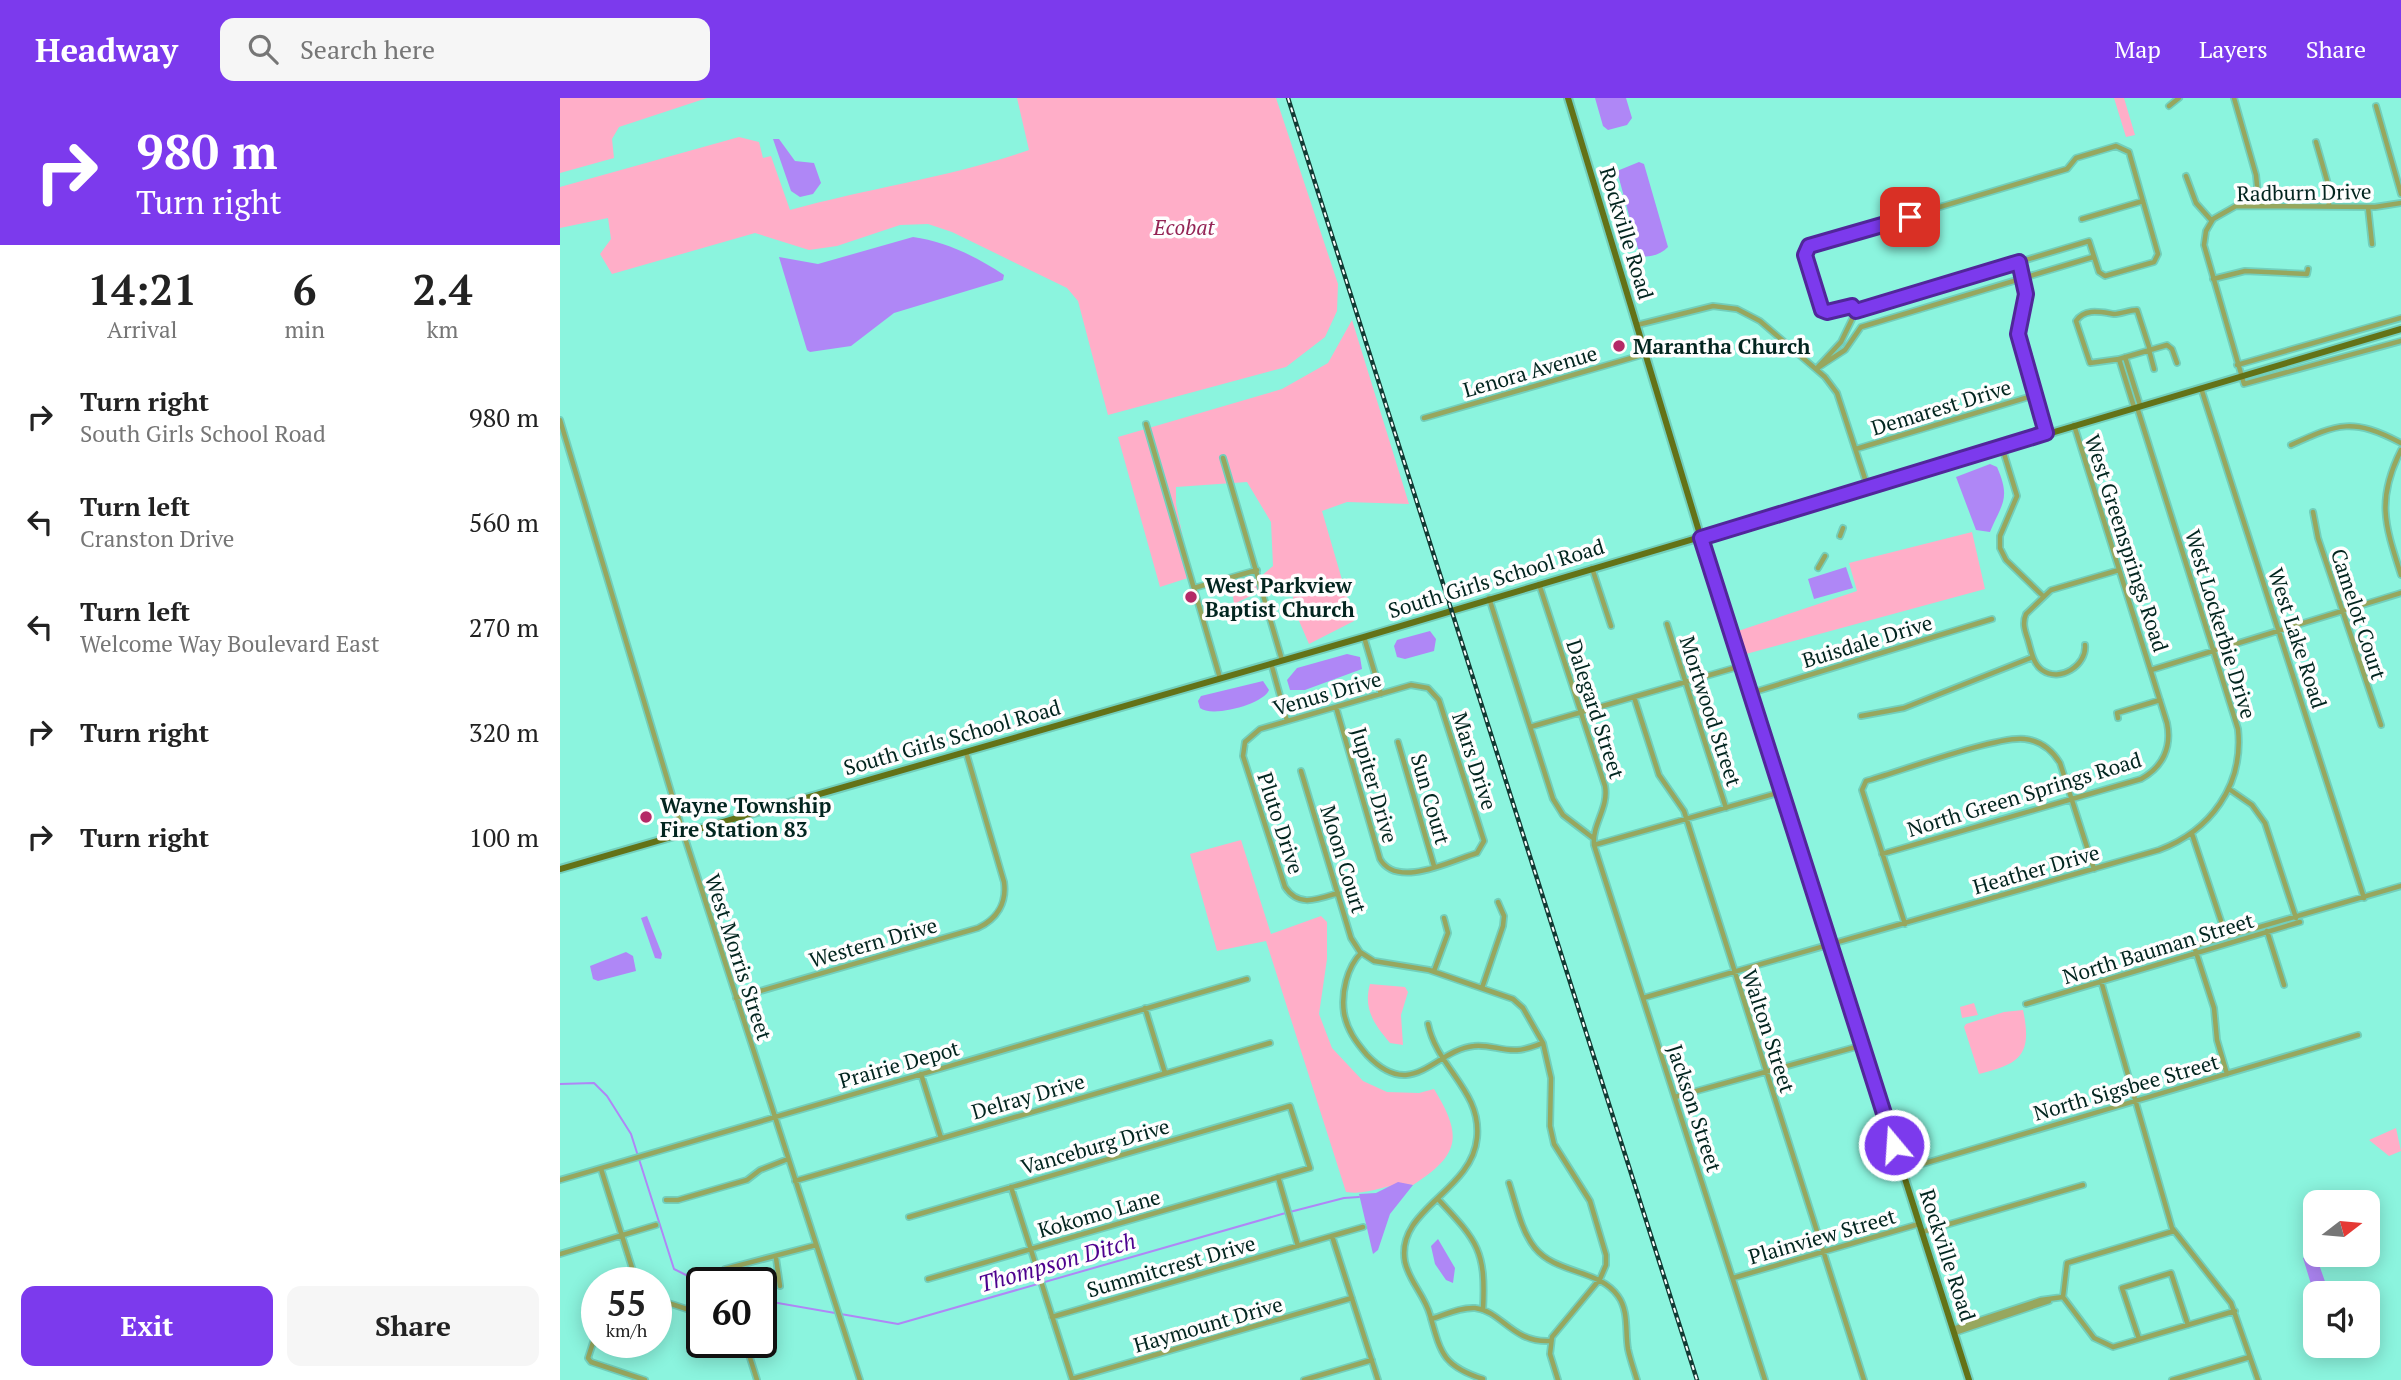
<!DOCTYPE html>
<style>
body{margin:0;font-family:"PT Serif",serif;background:#f6f6f6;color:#222;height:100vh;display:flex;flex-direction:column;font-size:26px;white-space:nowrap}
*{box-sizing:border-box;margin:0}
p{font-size:23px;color:#767676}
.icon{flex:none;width:38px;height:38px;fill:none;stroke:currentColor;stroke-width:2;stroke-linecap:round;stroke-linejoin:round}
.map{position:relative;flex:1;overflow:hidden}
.details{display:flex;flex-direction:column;background:#fff;width:560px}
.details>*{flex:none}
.banner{background:#7c3aed;color:#fff;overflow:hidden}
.needle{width:46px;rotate:74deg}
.buttons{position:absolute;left:1743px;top:1092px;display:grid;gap:14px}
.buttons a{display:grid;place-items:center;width:77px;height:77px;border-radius:14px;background:#fff;box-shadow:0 4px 18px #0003;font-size:35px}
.speed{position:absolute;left:21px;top:1169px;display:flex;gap:14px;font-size:35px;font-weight:700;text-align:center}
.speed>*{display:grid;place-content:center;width:91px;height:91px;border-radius:50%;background:#fff;box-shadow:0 4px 18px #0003;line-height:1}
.speed small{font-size:18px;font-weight:400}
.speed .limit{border:4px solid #111;border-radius:10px;background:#fff;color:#111}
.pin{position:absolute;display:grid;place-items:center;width:60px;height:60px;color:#fff;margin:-30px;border-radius:14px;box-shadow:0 4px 10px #0006}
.me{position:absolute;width:77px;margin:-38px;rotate:342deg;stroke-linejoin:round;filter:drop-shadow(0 0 5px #0008)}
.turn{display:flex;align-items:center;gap:24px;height:147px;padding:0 21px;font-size:32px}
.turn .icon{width:91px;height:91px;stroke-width:2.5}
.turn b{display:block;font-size:49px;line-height:60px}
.eta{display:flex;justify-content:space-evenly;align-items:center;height:119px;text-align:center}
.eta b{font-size:42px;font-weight:700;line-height:49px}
.action{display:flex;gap:14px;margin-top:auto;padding:14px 21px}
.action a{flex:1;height:80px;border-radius:14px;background:#7c3aed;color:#fff;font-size:28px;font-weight:700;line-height:80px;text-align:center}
.action a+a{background:#f6f6f6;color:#222}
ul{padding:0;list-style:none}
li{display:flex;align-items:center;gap:21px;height:105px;padding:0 21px}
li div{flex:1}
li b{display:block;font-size:26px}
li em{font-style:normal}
header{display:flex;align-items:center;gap:42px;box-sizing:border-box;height:98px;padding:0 35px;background:#7c3aed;color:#fff}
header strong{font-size:33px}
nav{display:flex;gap:38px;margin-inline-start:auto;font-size:24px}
.search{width:490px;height:63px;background:#f6f6f6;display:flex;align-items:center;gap:18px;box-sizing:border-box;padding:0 24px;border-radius:14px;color:#767676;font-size:26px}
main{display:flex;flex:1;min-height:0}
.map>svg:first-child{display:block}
.green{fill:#ffaec8}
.water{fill:#af87f6}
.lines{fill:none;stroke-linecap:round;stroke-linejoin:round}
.stream{stroke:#af87f6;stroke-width:2}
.minor-casing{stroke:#72cfbc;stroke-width:8}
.major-casing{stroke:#72cfbc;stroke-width:10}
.minor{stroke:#97a75e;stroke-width:4.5}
.major{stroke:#637217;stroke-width:6}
.rail-casing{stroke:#113b34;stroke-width:4.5}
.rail{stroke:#fefefe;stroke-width:2;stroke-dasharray:5;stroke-linecap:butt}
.route-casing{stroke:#51269a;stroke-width:18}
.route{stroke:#7c3aed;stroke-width:12}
.poi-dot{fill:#b42a67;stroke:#fefefe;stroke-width:2.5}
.labels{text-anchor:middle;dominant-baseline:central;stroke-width:7;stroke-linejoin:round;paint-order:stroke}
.street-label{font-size:21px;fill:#02251f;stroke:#fefefe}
.park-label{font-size:21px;font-style:italic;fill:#942455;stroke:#fefefe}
.poi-label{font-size:21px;font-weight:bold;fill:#02251f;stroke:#fefefe;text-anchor:start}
.water-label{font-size:23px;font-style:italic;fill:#4d018e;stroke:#fefefe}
</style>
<header>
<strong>Headway</strong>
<div class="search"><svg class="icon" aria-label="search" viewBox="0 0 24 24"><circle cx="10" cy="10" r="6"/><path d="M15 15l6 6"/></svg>Search here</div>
<nav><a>Map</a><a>Layers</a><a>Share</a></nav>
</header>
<main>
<section class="details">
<div class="banner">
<div class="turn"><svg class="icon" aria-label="right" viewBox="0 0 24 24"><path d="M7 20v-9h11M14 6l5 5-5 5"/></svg><div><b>980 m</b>Turn right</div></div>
</div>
<div class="eta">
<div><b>14:21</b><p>Arrival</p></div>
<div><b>6</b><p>min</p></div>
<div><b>2.4</b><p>km</p></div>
</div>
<ul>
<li><svg class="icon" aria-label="right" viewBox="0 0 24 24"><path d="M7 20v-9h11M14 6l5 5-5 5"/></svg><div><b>Turn right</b><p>South Girls School Road</p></div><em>980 m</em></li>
<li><svg class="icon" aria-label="left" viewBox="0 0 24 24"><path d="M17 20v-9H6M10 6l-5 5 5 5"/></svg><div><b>Turn left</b><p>Cranston Drive</p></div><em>560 m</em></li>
<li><svg class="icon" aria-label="left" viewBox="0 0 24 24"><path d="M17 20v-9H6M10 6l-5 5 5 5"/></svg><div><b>Turn left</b><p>Welcome Way Boulevard East</p></div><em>270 m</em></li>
<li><svg class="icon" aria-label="right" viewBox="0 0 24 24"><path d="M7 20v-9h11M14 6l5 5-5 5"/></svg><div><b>Turn right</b></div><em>320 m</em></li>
<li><svg class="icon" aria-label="right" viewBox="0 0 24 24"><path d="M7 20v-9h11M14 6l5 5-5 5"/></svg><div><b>Turn right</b></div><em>100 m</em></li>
</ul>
<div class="action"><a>Exit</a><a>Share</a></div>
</section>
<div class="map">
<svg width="1841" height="1282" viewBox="0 0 1841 1282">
<rect width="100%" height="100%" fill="#8bf4de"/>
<path class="green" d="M 0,0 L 147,0 L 59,29 L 52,41 L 54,60 L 0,75 Z
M 457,0 L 716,0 L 778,186 L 777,213 L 765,239 L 726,269 L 548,317 L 518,203 L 507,190 L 392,134 L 368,126 L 340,127 L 277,148 L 249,152 L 195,135 L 52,176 L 40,156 L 51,141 L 48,120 L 0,130 L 0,89 L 179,39 L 199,44 L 203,60 L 211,58 L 230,112 C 309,90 391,79 469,52 Z
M 1554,0 L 1564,0 L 1575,37 L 1566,39 Z
M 792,222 L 849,406 L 787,404 L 762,413 L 794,523 L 749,546 L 733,509 L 733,498 L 716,498 L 705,491 L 674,506 L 672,492 L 691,487 L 713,468 L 711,424 L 687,384 L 616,389 L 616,406 L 631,479 L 600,489 L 558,339 L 722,291 L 768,265 Z
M 1412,434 L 1425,491 L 1186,556 L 1178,533 L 1297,493 L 1289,465 Z
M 681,742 L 711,836 L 761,818 L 767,824 L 767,861 L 759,916 L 772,950 L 803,983 L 827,994 L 859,995 L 874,991 C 903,1038 900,1057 853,1087 C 829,1083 812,1098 786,1094 L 706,843 L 657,853 L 630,756 Z
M 810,886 L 845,889 L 848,894 L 841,917 L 843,947 L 830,945 C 814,926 803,911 810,886 Z
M 1414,905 L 1418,917 L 1402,920 L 1400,909 Z
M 1463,912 C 1473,958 1459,966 1419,976 L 1404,929 L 1406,926 L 1444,914 Z
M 1836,1030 L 1841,1053 L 1829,1058 L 1809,1042 Z"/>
<path class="water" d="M 1035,0 L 1066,0 L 1072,20 L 1067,27 L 1048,32 L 1043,28 Z
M 213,41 L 219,41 L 235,63 L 254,65 L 261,85 L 253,96 L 240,99 L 231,93 Z
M 1079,64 L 1084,66 L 1108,149 C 1101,156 1091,160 1080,158 L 1057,73 Z
M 353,139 C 385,143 417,159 444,177 L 443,182 L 334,215 L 291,248 L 250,254 L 247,252 L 219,159 L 258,166 Z
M 1430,366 L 1437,369 C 1451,401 1442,405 1430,434 L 1416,432 L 1396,379 Z
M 1286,469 L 1293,490 L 1254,501 L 1248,481 Z
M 870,533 L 876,541 L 874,553 L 845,561 L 837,559 L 834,548 L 837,542 Z
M 787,556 L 800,559 L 802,571 L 745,592 L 730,592 L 727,582 L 737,570 Z
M 703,583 L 709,592 C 704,606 652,620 640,610 L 638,603 L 641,598 Z
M 87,818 L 102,856 L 101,861 L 95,860 L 81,820 Z
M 66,854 L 73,858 L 76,873 L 38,883 L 33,881 L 30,868 Z
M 838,1084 L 853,1087 L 830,1116 L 818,1152 L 813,1156 L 799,1096 L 816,1095 Z
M 878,1141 L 895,1170 L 893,1185 L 886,1182 L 875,1166 L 871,1148 Z
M 1755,1155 L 1769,1195 L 1755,1195 L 1755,1199 L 1743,1160 Z"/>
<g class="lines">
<path class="stream" d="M 0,986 L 34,985 L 47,998 L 71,1036 L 114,1171 L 128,1178 L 156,1185
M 201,1202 L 338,1226 L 722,1116 L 784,1100 L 799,1099"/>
<defs>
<path id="minor" d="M 1674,0 L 1696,77 L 1699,107
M 1609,8 L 1619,0
M 1816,8 L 1841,96
M 1756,44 L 1768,86 L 1769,108
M 1556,48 L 1569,54 L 1598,156 L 1594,164 L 1545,178 L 1539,174 L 1529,143 L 1296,213 L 1291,208 L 1267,214 L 1261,211 L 1245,157 L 1249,148 L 1507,71 L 1516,60 Z
M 1626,78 L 1636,105 L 1652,123
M 1841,105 L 1815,109 L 1676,108 L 1653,121 L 1646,133 L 1644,147 L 1684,286 L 1841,243
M 1808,109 L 1812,146
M 1522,121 L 1583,103
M 1459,164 L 1466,201 L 1458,236 L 1486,335
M 1653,181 L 1685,173 L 1747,176 L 1748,171
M 1077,227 L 1153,208 L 1177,211 L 1200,223 L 1265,279 L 1277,295 L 1308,390
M 1589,252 L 1594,271
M 1590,252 L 1577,212 C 1569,212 1561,216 1554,216 C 1540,214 1525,210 1516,223 L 1530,265 L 1559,261 L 1607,247 L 1612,251 L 1617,265
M 1565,259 L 1580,307
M 1559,261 L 1574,309
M 1677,267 L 1841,220
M 1256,271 L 1285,252 L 1301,229 L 1533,159
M 1256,271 L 1281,244 L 1296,213
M 1641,290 L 1804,800
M 864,320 L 1085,256
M 0,322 L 123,734 L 300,1282
M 586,326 L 660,580
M 1731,347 C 1779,325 1793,320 1841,345
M 1442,349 L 1457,398 L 1440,438 L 1440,450 L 1446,462 L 1483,498
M 1296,351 L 1475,297
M 1841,352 C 1816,402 1825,427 1841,477
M 663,360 L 722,562
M 1753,414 L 1758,440 L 1821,627
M 1280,438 L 1283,430
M 1032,470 L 1051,528
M 1258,470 L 1265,458
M 979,486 L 1045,688 C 1049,710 1032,726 1034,747 L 1205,1282
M 634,490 L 697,472
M 929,500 L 993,701 L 1003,717 L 1033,740
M 1107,526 L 1166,710
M 804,539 L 821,596
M 1525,547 C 1527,567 1500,585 1482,572 C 1473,566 1471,552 1468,542 C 1465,533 1462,525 1466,516 L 1491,492 L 1559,472
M 711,565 L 727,623
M 1591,572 L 1841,495
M 1191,595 L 1432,521
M 1074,599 L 1099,677 L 1124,713 L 1304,1282
M 776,609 L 820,761 C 837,791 891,763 917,755 L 924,743 L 879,602 L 868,590 L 851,587 L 700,631 L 685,644 L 683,658 L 725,789 C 739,810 758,801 778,795
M 1301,618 L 1344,610 L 1473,559
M 1558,620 L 1557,615 L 1600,602
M 970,629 L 1181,568
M 838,644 L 874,768
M 741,673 L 791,840 L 800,854 L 814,863 L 869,872 L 953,901 L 963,910 L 983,945 L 991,980 L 990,1028 L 994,1046 L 1030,1103 L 1046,1157 L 1046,1167 L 1040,1181 L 992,1239 L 990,1256 L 998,1282
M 1669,691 L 1692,707 L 1705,725 L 1736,820
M 1632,736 L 1666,838
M 1034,747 L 1221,694
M 1322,756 L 1581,681 C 1603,669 1612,649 1607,625 L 1514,327
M 1345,826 L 1302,692 L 1306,683 C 1338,674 1439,637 1465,641 C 1481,643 1492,652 1500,665 L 1534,771
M 1707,833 L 1724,887
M 801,855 C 787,869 781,895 784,915 C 787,932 796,944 807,957 C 853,1005 874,952 914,948 C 928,946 942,953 957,952 C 965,952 974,948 983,945
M 874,873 L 888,835 L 884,820
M 1541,883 L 1612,1130 L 1671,1205 L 1698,1282
M 922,890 L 943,828 L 944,818 L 938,804
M 176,900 L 418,830 C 437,821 447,805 444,784 L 406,654
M 1083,900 L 1599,752 C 1650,733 1684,688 1678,631 L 1577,309
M 1466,906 L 1740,824
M 585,910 L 605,975
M 868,926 C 877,970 922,993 917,1040 C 912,1094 835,1111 845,1164 C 849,1183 865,1198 870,1217 C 881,1256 883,1268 923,1281
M 361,976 L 381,1040
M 1667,976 L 1657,942 L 1654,910 L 1634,848 L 1841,788
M 1115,999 L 1303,947
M 41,1071 L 73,1173
M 1342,1072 L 1798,937
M 718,1079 L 738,1148
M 0,1082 L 687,881
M 235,1083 L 710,945
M 949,1085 C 956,1106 961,1133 975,1150 C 996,1176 1039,1171 1058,1198 C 1069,1213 1065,1234 1068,1251 C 1070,1261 1074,1272 1077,1282
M 451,1089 L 512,1281
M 878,1101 C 918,1144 926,1152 923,1212
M 106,1102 L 118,1102 L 187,1082 L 200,1072 L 228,1061
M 349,1119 L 730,1008 L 750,1070 L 368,1181
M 1362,1134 L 1523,1087
M 772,1138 L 818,1282
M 0,1156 L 96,1127
M 216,1160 L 220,1188
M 165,1171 L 256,1147
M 1173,1180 L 1359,1126
M 1503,1199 L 1534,1240 L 1553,1249 L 1675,1213
M 1503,1199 L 1507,1165 L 1614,1133
M 96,1201 L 142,1216
M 492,1219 L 803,1129
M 871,1221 C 884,1217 901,1209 915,1210 C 942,1213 952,1245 990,1243
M 1393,1231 L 1481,1202 L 1503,1199
M 37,1232 L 28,1260 L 31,1264 L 85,1282
M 1394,1235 L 1489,1203
M 1579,1241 L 1562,1190 L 1611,1175 L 1628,1227
M 185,1244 L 197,1282
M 512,1281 L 792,1200
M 744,1282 L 812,1262
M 1612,1282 L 1690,1259"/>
<path id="major" d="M 1008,0 L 1141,440 L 1409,1282
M 0,771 L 804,539 L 1841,231"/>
</defs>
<use href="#minor" class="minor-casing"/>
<use href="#major" class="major-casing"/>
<use href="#minor" class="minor"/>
<use href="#major" class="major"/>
<defs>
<path id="rail" d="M 728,0 L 1137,1282"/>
</defs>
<use href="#rail" class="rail-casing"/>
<use href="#rail" class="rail"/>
</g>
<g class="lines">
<defs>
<path id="route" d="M 1334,1047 L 1141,440 L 1486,335 L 1458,236 L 1466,196 L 1459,164 L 1296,213 L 1292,208 L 1267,214 L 1262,212 L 1245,157 L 1249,148 L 1350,119"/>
</defs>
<use href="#route" class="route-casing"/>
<use href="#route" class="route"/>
</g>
<g class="poi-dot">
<circle cx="1059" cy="248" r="7"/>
<circle cx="631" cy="499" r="7"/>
<circle cx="86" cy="719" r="7"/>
</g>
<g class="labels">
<g class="street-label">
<text transform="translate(1744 94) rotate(-1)">Radburn Drive</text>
<text transform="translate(1067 135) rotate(73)">Rockville Road</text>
<text transform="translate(970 273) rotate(-16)">Lenora Avenue</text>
<text transform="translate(1381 309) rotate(-17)">Demarest Drive</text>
<text transform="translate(1567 445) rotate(72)">West Greensprings Road</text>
<text transform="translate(936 480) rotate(-17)">South Girls School Road</text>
<text transform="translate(1799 516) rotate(72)">Camelot Court</text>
<text transform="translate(1661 526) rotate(73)">West Lockerbie Drive</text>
<text transform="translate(1738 540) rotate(72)">West Lake Road</text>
<text transform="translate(1307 543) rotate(-17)">Buisdale Drive</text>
<text transform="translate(767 595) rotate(-16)">Venus Drive</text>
<text transform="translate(1036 611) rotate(72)">Dalegard Street</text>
<text transform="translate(1151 613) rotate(72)">Mortwood Street</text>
<text transform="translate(392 639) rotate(-16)">South Girls School Road</text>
<text transform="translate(915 663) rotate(72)">Mars Drive</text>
<text transform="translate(815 687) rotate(74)">Jupiter Drive</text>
<text transform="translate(1464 696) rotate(-17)">North Green Springs Road</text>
<text transform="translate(871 701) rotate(74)">Sun Court</text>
<text transform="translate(721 725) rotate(72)">Pluto Drive</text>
<text transform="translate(784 761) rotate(73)">Moon Court</text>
<text transform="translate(1476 771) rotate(-16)">Heather Drive</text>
<text transform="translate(313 844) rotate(-16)">Western Drive</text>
<text transform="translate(1598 850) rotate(-17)">North Bauman Street</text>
<text transform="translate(179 859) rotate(72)">West Morris Street</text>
<text transform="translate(1209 933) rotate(72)">Walton Street</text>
<text transform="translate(339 966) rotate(-16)">Prairie Depot</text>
<text transform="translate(1566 989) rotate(-16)">North Sigsbee Street</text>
<text transform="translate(468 998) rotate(-16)">Delray Drive</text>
<text transform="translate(1135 1010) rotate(72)">Jackson Street</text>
<text transform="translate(535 1048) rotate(-16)">Vanceburg Drive</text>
<text transform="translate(539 1115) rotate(-16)">Kokomo Lane</text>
<text transform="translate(1262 1138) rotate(-16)">Plainview Street</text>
<text transform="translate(1388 1157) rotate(72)">Rockville Road</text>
<text transform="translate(611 1168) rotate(-16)">Summitcrest Drive</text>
<text transform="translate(648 1226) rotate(-16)">Haymount Drive</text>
</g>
<g class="park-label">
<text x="624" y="129">Ecobat</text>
</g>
<g class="poi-label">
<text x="1073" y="248">Marantha Church</text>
<text x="645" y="487">West Parkview<tspan x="645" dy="24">Baptist Church</tspan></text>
<text x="100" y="707">Wayne Township<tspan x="100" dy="24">Fire Station 83</tspan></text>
</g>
<g class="water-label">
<text transform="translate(497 1164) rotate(-16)">Thompson Ditch</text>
</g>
</g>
</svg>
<div class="buttons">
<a><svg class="needle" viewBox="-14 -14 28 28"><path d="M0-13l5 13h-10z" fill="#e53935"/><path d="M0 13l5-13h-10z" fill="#767676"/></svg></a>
<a><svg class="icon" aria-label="sound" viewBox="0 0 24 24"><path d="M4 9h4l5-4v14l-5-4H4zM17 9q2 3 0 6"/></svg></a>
</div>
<div class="speed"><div>55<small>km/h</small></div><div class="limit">60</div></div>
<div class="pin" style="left:1350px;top:119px;background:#d93025"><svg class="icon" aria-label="arrive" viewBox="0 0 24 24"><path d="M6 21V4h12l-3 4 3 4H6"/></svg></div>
<svg class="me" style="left:1334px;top:1047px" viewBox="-20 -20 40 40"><circle r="17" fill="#7c3aed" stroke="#fff" stroke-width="3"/><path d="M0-11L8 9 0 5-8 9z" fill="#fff"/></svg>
</div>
</main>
